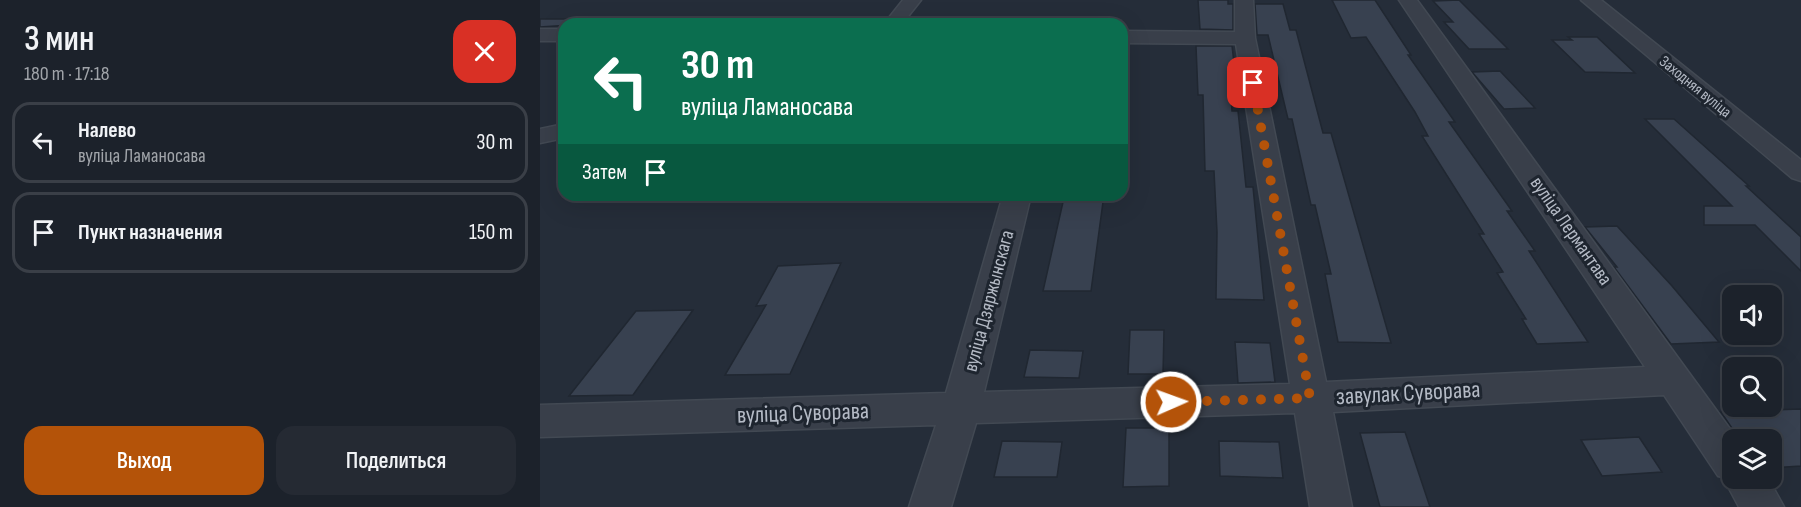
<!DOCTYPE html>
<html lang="ru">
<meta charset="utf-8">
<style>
body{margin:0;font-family:"Sofia Sans Condensed",sans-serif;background:#252a33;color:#f1f3f6;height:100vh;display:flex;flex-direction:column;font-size:22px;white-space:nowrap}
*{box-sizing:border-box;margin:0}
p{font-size:20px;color:#a0a4a9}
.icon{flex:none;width:33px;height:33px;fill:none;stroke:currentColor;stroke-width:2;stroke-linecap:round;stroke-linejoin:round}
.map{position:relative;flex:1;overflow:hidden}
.details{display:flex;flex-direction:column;background:#1c222b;width:540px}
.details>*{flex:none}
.banner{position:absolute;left:18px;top:18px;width:570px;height:183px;border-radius:18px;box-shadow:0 6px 24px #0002,0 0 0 2px #3a3f47;background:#0b6e4f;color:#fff;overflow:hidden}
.controls{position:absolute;left:1182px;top:285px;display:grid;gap:12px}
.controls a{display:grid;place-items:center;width:60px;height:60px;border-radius:12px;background:#1c222b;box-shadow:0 6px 24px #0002,0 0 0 2px #3a3f47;font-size:30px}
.pin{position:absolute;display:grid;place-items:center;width:51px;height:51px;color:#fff;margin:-26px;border-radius:12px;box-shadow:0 3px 9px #0006}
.me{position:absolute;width:66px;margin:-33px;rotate:88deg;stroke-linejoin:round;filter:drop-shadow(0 0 4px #0008)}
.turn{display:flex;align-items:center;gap:21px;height:126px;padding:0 24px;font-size:27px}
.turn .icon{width:78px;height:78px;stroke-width:2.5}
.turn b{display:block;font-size:42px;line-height:51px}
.then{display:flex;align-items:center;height:57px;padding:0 24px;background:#0003;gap:12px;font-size:22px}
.round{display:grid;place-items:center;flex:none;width:63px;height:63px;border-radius:18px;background:#252a33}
.summary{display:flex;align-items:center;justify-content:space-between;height:102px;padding:0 24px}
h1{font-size:36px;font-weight:600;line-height:45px}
.primary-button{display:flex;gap:12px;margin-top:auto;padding:12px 24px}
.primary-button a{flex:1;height:69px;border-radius:18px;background:#b45309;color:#fff;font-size:24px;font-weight:600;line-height:69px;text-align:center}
.primary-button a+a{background:#252a33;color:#f1f3f6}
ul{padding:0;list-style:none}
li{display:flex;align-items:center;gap:18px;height:81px;margin:0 12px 9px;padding:0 12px;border:3px solid #3a3f47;border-radius:18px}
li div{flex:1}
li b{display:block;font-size:22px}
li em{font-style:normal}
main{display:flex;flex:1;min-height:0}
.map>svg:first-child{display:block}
.building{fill:#384150;stroke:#202731;stroke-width:1.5}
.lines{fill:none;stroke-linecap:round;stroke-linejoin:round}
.street-casing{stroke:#424953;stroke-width:3}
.street{fill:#393f4a;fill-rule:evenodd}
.route{stroke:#b45309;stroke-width:10;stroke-dasharray:0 18}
.labels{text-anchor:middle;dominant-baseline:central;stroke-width:6;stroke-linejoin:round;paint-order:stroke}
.far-street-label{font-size:16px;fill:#b4bac5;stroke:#1e252f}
.street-label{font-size:20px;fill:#b4bac5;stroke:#1e252f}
.near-street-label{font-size:24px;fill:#b4bac5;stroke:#1e252f}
</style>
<main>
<section class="details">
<div class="summary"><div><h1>3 мин</h1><p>180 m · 17:18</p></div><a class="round" style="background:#d93025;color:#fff"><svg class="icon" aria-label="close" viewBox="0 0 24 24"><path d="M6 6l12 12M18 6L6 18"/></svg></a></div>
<ul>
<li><svg class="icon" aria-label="left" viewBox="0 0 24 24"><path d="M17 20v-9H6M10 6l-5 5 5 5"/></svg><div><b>Налево</b><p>вуліца Ламаносава</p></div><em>30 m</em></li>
<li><svg class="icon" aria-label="arrive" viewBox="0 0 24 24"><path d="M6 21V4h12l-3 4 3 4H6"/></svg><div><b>Пункт назначения</b></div><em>150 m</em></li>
</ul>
<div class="primary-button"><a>Выход</a><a>Поделиться</a></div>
</section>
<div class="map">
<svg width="1261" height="507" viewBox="0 0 1261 507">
<rect width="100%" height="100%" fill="#252d39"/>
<path class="building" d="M 658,0 L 688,0 L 688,4 L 693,4 L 693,30 L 660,29 Z
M 792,0 L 835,0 L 871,55 L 868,55 L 915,122 L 909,122 L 972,211 L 967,211 L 995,251 L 989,251 L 1048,342 L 997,344 L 982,319 L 986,319 L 957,273 L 963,272 L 939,234 L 944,234 L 882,136 L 888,136 L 875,112 L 826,37 L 811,38 Z
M 919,0 L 968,49 L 929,49 L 904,22 L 913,22 L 893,1 Z
M 715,4 L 743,4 L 750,30 L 756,30 L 783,133 L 791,133 L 851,343 L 798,342 L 785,274 L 791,274 L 775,205 L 771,205 L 752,119 L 748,119 L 728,35 L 717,35 Z
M 0,19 L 53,19 L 45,24 L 0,27 Z
M 1028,37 L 1057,37 L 1095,73 L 1045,72 L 1012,40 L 1032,40 Z
M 656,46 L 692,46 L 695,71 L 689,71 L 692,111 L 698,111 L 706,187 L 713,187 L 724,300 L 676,299 L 677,232 L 674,171 L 665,171 L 663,95 L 658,95 Z
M 960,71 L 995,108 L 964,109 L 932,72 Z
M 1105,119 L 1134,119 L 1209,186 L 1206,186 L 1261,237 L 1261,271 L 1215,225 L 1164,225 L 1164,206 L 1192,206 Z
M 523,202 L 563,202 L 551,291 L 503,291 Z
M 1077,226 L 1132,286 L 1179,342 L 1131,344 L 1074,267 L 1077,267 L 1045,227 Z
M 301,263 L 250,374 L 185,375 L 226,305 L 216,306 L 238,266 Z
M 153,310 L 93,395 L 29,396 L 96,311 Z
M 590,330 L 624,330 L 623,374 L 588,374 Z
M 695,342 L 730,343 L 735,382 L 698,383 Z
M 490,350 L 543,351 L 539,378 L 484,377 Z
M 1261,409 L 1261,466 L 1232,468 L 1232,440 L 1200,440 L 1181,412 Z
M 586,428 L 629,428 L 629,486 L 583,487 Z
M 865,432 L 890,507 L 840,507 L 820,433 Z
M 1099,437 L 1122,472 L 1062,476 L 1041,440 Z
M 462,441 L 522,442 L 517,477 L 454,477 Z
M 679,441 L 739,442 L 743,478 L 680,476 Z"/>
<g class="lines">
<defs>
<path id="street" d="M 363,0 L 381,0 L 362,24 L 344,24 Z
M 695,0 L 713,0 L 715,38 L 786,382 L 1105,367 L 859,0 L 877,0 L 1198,440 L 1192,440 L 1192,478 L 1228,478 L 1244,507 L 1199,507 L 1183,477 L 1178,476 L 1124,395 L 793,412 L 812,507 L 770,507 L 755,413 L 436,423 L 411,507 L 369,507 L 396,425 L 0,437 L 0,405 L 406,393 L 463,195 L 491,195 L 444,392 L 750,384 L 696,44 L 582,43 L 582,31 L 695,32 Z
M 1041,0 L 1061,0 L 1261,160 L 1261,181 L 1252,178 Z
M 0,29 L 24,29 L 24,41 L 0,41 Z
M 24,124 L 24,138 L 0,143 L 0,129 Z"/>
</defs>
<use href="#street" class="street-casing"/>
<use href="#street" class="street"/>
</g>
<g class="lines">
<path class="route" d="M 631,402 L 770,398 L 713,83"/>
</g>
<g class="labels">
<g class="far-street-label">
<text transform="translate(1155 87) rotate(39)">Заходняя вуліца</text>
</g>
<g class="street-label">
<text transform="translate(1031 231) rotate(55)">вуліца Лермантава</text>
<text transform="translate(449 301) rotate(-75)">вуліца Дзяржынскага</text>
</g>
<g class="near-street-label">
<text transform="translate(868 393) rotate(-3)">завулак Суворава</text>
<text transform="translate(263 413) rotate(-2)">вуліца Суворава</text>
</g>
</g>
</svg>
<div class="controls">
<a><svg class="icon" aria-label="sound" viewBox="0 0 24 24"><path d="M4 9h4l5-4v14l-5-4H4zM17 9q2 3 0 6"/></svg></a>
<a><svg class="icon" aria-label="search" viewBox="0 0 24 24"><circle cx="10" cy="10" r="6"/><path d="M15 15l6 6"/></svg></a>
<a><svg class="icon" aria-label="layers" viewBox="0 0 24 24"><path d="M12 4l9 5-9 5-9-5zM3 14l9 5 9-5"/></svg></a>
</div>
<div class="pin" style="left:713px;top:83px;background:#d93025"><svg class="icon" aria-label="arrive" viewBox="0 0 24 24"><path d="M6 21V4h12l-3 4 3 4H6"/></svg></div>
<svg class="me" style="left:631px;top:402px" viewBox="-20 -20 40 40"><circle r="17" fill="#b45309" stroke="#fff" stroke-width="3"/><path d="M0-11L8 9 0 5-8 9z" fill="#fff"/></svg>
<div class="banner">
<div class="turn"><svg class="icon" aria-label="left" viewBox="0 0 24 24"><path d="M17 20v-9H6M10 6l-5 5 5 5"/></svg><div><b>30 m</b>вуліца Ламаносава</div></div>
<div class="then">Затем<svg class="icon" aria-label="arrive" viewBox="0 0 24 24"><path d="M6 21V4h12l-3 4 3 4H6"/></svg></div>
</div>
</div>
</main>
